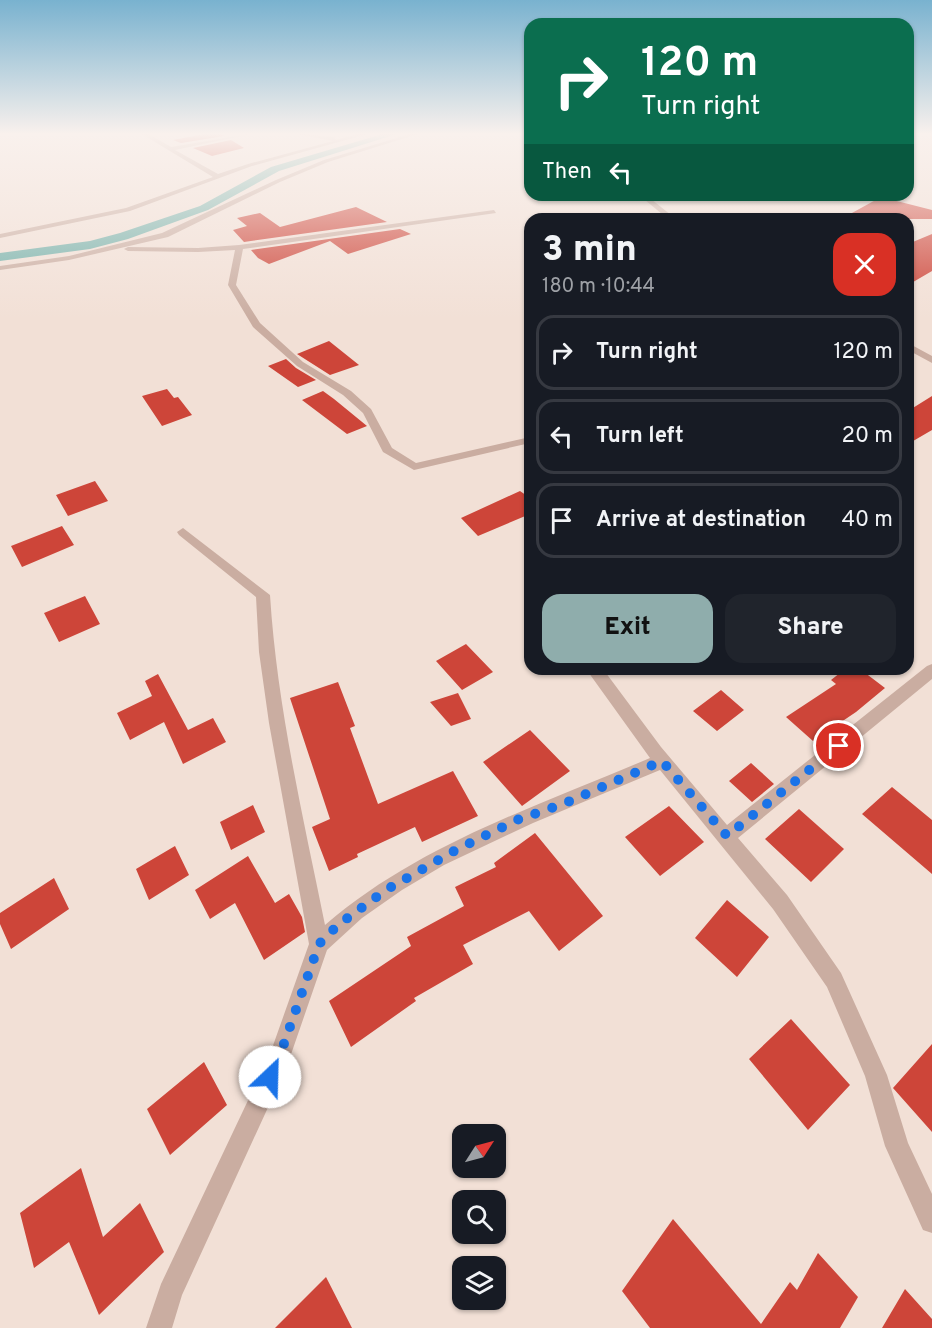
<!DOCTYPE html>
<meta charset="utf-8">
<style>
body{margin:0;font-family:Overpass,sans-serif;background:#20242c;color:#f1f3f6;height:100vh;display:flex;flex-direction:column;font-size:22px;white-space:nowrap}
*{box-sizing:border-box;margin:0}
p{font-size:20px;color:#9ea1a6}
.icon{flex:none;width:33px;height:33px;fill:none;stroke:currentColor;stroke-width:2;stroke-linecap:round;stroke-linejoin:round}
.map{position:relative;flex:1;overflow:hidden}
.drawer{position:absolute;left:524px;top:213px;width:390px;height:462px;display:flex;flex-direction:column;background:#171b24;border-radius:18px;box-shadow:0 2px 4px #0004}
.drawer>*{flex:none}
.top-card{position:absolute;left:524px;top:18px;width:390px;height:183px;border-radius:18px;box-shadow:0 2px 4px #0004;background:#0b6e4f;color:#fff;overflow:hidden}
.needle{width:39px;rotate:54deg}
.controls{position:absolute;left:452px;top:1124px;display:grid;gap:12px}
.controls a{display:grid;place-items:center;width:54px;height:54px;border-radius:12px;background:#171b24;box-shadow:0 2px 4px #0004;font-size:30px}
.pin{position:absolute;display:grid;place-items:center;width:51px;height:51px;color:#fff;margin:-26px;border:3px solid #fff;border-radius:50%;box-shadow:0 2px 6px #0007}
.me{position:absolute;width:66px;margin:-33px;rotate:24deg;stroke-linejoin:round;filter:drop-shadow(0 0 4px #0008)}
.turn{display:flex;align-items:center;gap:21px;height:126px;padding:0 18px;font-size:27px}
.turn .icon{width:78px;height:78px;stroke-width:2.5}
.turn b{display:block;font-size:42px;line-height:51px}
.then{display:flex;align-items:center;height:57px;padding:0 18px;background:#0003;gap:12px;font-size:22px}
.round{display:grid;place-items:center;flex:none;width:63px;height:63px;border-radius:18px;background:#20242c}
.summary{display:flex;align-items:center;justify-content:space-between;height:102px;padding:0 18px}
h1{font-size:36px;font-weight:800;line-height:45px}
.action{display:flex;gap:12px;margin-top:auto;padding:12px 18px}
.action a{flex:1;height:69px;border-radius:18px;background:#8fadac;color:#111;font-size:24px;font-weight:800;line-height:69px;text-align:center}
.action a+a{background:#20242c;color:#f1f3f6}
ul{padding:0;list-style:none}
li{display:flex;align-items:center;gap:18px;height:75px;margin:0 12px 9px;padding:0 6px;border:3px solid #363941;border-radius:18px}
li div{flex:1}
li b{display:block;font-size:22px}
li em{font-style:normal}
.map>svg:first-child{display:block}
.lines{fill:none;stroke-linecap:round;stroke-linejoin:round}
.canal{fill:#73b0a9;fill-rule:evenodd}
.building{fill:#cd4539}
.street{fill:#caada1;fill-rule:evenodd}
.route{stroke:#1a73e8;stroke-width:10;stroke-dasharray:0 18}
</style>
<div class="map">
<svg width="932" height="1328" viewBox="0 0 932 1328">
<rect width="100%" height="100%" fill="#f2e0d6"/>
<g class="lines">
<path class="canal" d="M 386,133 L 400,133 L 279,171 L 208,210 L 128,239 L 90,249 L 0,261 L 0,253 L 90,241 L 120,233 L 200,206 L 271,167 Z"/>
</g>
<path class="building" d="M 210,133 L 219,133 L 224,136 L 181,143 L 173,140 Z
M 231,140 L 244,148 L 212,156 L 193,148 Z
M 881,197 L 932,210 L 932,219 L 841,219 Z
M 356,207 L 387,222 L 244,242 L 233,230 L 247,226 L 237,218 L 260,213 L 280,227 Z
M 400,229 L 411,234 L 348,254 L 330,241 L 269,264 L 258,258 L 251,250 Z
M 932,234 L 932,271 L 908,285 L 908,244 Z
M 329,341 L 359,365 L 330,375 L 297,354 Z
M 286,359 L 296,368 L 316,380 L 298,387 L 268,366 Z
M 167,389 L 174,398 L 178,397 L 192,415 L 162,426 L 142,396 Z
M 323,391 L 334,399 L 367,426 L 347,434 L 302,400 Z
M 932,396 L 932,430 L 908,444 L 908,411 Z
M 95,481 L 108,501 L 68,516 L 56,495 Z
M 520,491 L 530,498 L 530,514 L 478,536 L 461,518 Z
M 62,526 L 74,545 L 22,567 L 11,546 Z
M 85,596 L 100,624 L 59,642 L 44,613 Z
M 466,644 L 493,672 L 462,690 L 436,661 Z
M 845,669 L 860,669 L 885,688 L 856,712 L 813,741 L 786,717 L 836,684 L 831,680 Z
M 158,674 L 188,730 L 213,718 L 226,742 L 183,764 L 164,722 L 130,740 L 117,713 L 152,696 L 145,681 Z
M 338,682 L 355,726 L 350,728 L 378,804 L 453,771 L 478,816 L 422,842 L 415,827 L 357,854 L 358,857 L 329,871 L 312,827 L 330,819 L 290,698 Z
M 721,690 L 744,710 L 717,731 L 693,711 Z
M 458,693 L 471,719 L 451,726 L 430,702 Z
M 530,730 L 570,771 L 522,806 L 483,762 Z
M 751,763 L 774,784 L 752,802 L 729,781 Z
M 892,787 L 932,820 L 932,874 L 862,814 Z
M 253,805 L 265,832 L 231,850 L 220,822 Z
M 669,806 L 704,842 L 660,876 L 625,837 Z
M 799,809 L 844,849 L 811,882 L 765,839 Z
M 535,833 L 603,916 L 559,951 L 529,911 L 463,945 L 473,964 L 414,998 L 416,1001 L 351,1047 L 329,1001 L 411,946 L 407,937 L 464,906 L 455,887 L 496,867 L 494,863 Z
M 175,846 L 189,875 L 149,900 L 136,869 Z
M 248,856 L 275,903 L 289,894 L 302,917 L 305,932 L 264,960 L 235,903 L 210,919 L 195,890 Z
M 54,878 L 69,909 L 11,949 L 0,924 L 0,913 Z
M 727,900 L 769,937 L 737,977 L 695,938 Z
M 791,1019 L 850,1085 L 808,1130 L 749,1059 Z
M 932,1044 L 932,1132 L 893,1088 Z
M 204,1062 L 227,1105 L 170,1155 L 147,1109 Z
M 81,1168 L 103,1237 L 140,1203 L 164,1252 L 99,1315 L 69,1242 L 34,1268 L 20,1213 Z
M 673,1219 L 761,1324 L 790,1282 L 797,1290 L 818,1253 L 858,1297 L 840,1328 L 650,1328 L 622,1291 Z
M 326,1277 L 352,1328 L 275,1328 Z
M 905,1289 L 932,1319 L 932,1328 L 882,1328 Z"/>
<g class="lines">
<path class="street" d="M 140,133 L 147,133 L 171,147 L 255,133 L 175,150 L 218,174 L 248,164 L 333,141 L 292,133 L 334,137 L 336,140 L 362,133 L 371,133 L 252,166 L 130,211 L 0,238 L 0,234 L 126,208 L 213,177 Z
M 413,133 L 421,133 L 328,162 L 280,182 L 168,237 L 69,260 L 0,270 L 0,266 L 69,256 L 162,233 L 276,180 L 324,160 Z
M 639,195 L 646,195 L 676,219 L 668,219 Z
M 494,210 L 496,213 L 243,249 L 236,285 L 260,323 L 303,362 L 351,391 L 371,409 L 392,448 L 416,463 L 530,437 L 530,443 L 414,470 L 383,452 L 363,413 L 343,395 L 297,366 L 253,327 L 228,285 L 235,250 L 198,252 L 128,251 L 124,249 L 128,247 L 198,248 L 239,245 Z
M 908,343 L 932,356 L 932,363 L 908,350 Z
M 183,528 L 270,595 C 277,707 303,816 325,925 C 419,844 538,806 650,758 L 586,669 L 603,669 L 661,747 L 727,825 L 927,666 L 932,664 L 932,679 L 738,838 L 787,895 L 841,973 L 887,1075 L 908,1143 L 932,1194 L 932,1233 L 923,1230 L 885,1146 L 865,1076 L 827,987 L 773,909 L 660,770 L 533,823 L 444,865 L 402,890 L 362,918 L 327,950 L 287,1066 L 182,1295 L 172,1328 L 146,1328 L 161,1284 L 270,1054 L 309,944 L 269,723 L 259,652 L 256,597 L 179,535 L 177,532 Z"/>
</g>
<linearGradient id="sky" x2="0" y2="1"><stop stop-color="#79b2cf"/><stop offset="0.42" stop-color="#f9f1ed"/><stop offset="1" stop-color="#f9f1ed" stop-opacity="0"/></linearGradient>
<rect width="932" height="319" fill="url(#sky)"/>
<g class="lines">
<path class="route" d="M 270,1077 L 279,1058 L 319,944 L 338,925 L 386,890 L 456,850 L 517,820 L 563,804 L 662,761 L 727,836 L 839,746"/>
</g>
</svg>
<div class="controls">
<a><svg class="needle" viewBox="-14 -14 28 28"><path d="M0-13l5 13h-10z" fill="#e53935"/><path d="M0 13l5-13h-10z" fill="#9ea1a6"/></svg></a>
<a><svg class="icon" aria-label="search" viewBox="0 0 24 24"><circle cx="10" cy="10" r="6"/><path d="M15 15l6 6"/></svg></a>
<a><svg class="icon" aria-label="layers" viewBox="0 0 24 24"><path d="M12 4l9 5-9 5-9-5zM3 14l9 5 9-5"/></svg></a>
</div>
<div class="pin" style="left:839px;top:746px;background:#d93025"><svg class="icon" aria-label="arrive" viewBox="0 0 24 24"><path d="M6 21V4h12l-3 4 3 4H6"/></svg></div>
<svg class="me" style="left:270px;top:1077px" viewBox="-20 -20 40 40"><circle r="19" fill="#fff"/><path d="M0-13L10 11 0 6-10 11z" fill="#1a73e8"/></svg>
<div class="top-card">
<div class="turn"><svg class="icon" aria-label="right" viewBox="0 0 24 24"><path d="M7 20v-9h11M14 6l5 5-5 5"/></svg><div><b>120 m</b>Turn right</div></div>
<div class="then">Then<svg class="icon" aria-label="left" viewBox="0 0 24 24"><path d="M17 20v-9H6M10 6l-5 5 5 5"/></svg></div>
</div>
<section class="drawer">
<div class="summary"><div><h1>3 min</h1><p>180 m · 10:44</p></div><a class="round" style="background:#d93025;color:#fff"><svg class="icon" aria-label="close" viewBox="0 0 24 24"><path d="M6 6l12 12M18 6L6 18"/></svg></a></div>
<ul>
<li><svg class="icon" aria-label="right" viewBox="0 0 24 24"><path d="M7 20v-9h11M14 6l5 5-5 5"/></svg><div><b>Turn right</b></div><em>120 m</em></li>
<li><svg class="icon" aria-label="left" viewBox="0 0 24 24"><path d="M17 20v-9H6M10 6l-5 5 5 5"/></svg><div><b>Turn left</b></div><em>20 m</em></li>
<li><svg class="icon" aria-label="arrive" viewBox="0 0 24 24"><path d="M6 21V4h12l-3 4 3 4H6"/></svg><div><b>Arrive at destination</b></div><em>40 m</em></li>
</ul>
<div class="action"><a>Exit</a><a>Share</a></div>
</section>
</div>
